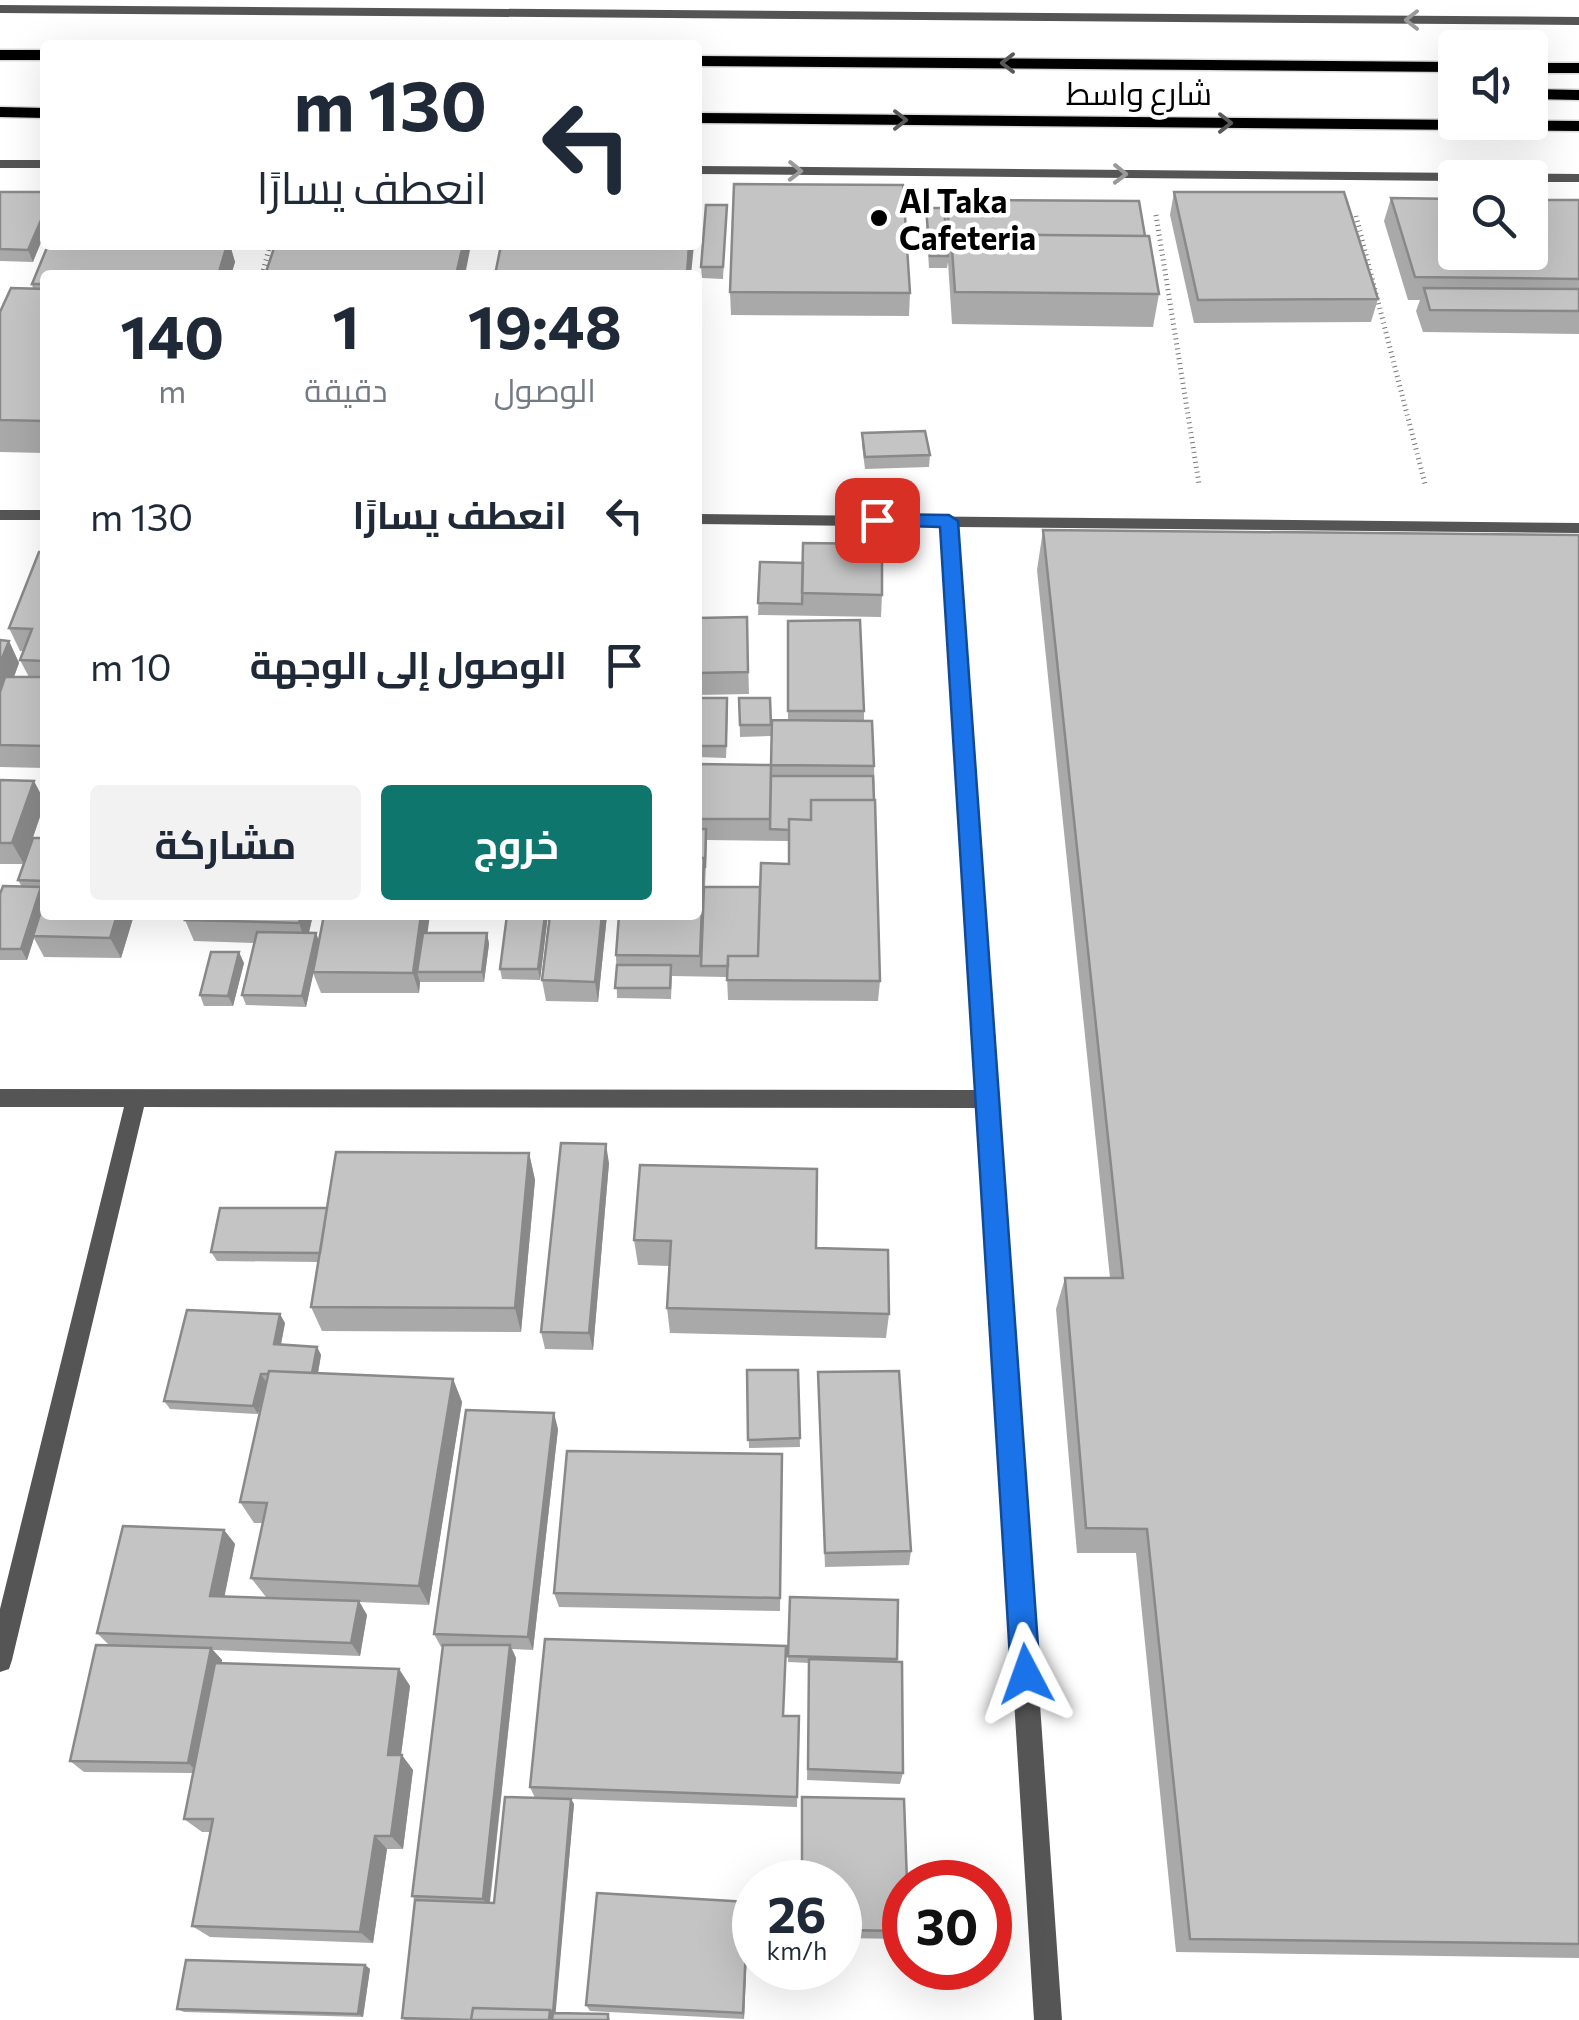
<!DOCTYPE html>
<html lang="ar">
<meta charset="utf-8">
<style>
body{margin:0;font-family:Commissioner,Cairo,sans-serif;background:#f2f2f3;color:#1f2937;direction:rtl;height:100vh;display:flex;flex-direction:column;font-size:38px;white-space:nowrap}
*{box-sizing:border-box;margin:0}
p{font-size:32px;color:#747a83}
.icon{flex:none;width:55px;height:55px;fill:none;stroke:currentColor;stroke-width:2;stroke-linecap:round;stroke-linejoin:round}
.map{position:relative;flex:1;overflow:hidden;direction:ltr}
.details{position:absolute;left:40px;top:270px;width:662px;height:650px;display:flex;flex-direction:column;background:#fff;border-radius:10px;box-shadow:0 10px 40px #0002;direction:rtl}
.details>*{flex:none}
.banner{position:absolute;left:40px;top:40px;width:662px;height:210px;border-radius:10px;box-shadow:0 10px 40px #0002;direction:rtl;background:#fff;color:#1f2937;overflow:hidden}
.fabs{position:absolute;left:1438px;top:30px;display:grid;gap:20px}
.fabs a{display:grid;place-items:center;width:110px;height:110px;border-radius:10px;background:#fff;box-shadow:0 10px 40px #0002;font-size:50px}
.speed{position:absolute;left:732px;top:1860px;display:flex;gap:20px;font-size:50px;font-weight:700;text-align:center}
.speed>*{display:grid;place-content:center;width:130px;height:130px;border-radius:50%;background:#fff;box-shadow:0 10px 40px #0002;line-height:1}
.speed small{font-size:25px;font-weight:400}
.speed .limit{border:15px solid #d22;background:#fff;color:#111}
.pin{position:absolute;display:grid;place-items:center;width:85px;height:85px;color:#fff;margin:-42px;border-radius:20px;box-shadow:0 5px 15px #0006}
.me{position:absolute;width:110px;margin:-55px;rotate:356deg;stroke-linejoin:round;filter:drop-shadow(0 0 8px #0008)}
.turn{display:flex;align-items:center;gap:35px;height:210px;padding:0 50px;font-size:45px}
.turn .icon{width:130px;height:130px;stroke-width:2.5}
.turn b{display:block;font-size:70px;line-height:85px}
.eta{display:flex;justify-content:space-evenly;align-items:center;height:170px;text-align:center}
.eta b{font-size:60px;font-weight:700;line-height:70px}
.button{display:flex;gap:20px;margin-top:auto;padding:20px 50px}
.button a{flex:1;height:115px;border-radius:10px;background:#0f766e;color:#fff;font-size:40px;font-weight:700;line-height:115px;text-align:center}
.button a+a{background:#f2f2f3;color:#1f2937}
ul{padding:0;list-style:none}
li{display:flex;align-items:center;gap:30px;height:150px;padding:0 50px}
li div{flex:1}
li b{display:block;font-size:38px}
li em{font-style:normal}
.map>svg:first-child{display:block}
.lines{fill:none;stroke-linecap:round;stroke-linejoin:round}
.primary-casing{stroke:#dbdbdb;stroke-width:3}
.path{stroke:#777;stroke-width:5;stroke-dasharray:1 4;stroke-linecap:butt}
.street{fill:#555;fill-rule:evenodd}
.primary{fill:#000;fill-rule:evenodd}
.wall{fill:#a9a9a9;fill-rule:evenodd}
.shaded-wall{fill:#898989}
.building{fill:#c4c4c4;stroke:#898989;stroke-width:2.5}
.oneway{stroke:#999}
.oneway2{stroke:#595959}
.route{fill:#1a73e8;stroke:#114b97;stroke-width:2.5}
.poi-dot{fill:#000;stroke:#fff;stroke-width:4}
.labels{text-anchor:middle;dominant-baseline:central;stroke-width:9;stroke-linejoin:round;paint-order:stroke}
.far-street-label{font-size:32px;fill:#000;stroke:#fff}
.far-poi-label{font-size:32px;font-weight:bold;fill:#000;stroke:#fff;text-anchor:start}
</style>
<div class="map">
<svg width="1579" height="2020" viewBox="0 0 1579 2020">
<rect width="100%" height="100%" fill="#fff"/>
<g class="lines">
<defs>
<path id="primary" d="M 0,50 L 45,50 L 45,60 L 0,60 Z
M 698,56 L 1455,62 L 1455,72 L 698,66 Z
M 1530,63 L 1579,63 L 1579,73 L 1530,73 Z
M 1530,89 L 1579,90 L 1579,100 L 1530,99 Z
M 0,107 L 45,108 L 45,118 L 0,117 Z
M 698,113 L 1579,121 L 1579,131 L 698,123 Z"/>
</defs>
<use href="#primary" class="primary-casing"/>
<path class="path" d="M 1156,215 L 1199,484
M 1356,216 L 1425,484
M 262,275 L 270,245"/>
<path class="street" d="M 0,5 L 1579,17 L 1579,25 L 0,13 Z
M 0,160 L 45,160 L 45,168 L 0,168 Z
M 698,166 L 1579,174 L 1579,182 L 1530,182 L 1530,178 L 1455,178 L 1455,181 L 698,174 Z
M 0,510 L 45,510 L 45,520 L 0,520 Z
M 698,514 L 1579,523 L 1579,533 L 958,527 L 1062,2020 L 1034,2020 L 977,1108 L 144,1107 L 12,1660 L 9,1669 L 0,1672 L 0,1609 L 124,1107 L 0,1107 L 0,1089 L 976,1090 L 941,527 L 698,524 Z"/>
<use href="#primary" class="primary"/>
</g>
<path class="wall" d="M 0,192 L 45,192 L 33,262 L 0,261 Z
M 1174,192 L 1378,299 L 1371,322 L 1194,323 L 1170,215 Z
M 1391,198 L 1579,200 L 1579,334 L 1423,332 L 1416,311 L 1420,300 L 1408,300 L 1384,221 Z
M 947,200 L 1145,236 L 1159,294 L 1153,327 L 952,324 L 948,262 L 947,268 L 929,268 L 926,220 L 926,208 L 945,221 Z
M 727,205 L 723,279 L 702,278 L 701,267 Z
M 48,245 L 230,245 L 235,262 L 231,275 L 45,275 L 45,453 L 0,452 L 0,312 L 11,288 L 33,289 L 32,284 Z
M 730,292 L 910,293 L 909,316 L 731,315 Z
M 862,433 L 930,455 L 929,467 L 865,469 L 862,445 Z
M 1043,530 L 1579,535 L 1579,1958 L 1176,1952 L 1136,1553 L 1077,1553 L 1056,1309 L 1065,1278 L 1110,1278 L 1037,570 Z
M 45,552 L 45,768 L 0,767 L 0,640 L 9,641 L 19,663 L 14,677 L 29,677 L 20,660 L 24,651 L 20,651 L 9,628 Z
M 760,562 L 882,595 L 881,617 L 758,615 Z
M 747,617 L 749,694 L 698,695 L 698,618 Z
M 788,621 L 864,711 L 864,721 L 874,766 L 880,981 L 878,1001 L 728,1000 L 727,977 L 672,976 L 671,999 L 617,998 L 616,955 L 698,915 L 698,764 L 771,765 L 771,736 L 740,737 L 739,698 L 770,698 L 771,733 L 788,720 ZM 707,840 L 789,841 L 789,864 L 760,887 L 705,887 Z
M 698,698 L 728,710 L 726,758 L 698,757 Z
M 0,780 L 45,802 L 28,851 L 45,838 L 45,891 L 43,891 L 45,915 L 134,915 L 121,958 L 44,957 L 34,938 L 27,960 L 0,960 L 0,894 L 22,887 L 18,880 L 23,864 L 0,864 Z
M 313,915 L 309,933 L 316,933 L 319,942 L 427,933 L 487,933 L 489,944 L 484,982 L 420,982 L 419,993 L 321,993 L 313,973 L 306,1007 L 246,1005 L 242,995 L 254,943 L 194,941 L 185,920 Z
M 548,915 L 540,980 L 502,979 L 500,969 Z
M 550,915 L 607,915 L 598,1002 L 546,1001 L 542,980 Z
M 244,963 L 233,1006 L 204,1006 L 200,995 Z
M 529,1153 L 535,1180 L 521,1332 L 322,1331 L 311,1307 L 318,1262 L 217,1261 L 211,1252 L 327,1208 Z
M 609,1163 L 593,1350 L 545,1349 L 541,1332 Z
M 634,1240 L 816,1248 L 889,1314 L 886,1338 L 670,1333 L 667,1308 L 670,1266 L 638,1265 Z
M 285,1323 L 281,1345 L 317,1347 L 321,1355 L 318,1373 L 453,1379 L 462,1402 L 429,1605 L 359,1602 L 367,1615 L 360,1656 L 213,1650 L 222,1660 L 222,1664 L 399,1669 L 410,1686 L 401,1755 L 413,1770 L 403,1849 L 387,1849 L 373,1943 L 210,1937 L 192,1926 L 211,1832 L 202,1832 L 184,1819 L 193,1773 L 84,1772 L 70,1761 L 109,1645 L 97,1633 L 224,1530 L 235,1544 L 224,1596 L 344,1601 L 266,1597 L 251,1578 L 263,1523 L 254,1523 L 240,1502 L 267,1382 L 258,1414 L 170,1409 L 164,1401 Z
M 747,1370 L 798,1370 L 800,1447 L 749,1448 Z
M 818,1372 L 911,1551 L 909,1565 L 825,1567 Z
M 558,1429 L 533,1650 L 512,1649 L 516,1658 L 490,1903 L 494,1903 L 535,1798 L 530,1787 L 784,1716 L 799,1716 L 797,1807 L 571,1799 L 574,1804 L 555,2013 L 608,2014 L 610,2020 L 405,2020 L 402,2018 L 415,1900 L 412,1896 L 443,1647 L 441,1647 L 434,1634 Z
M 782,1454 L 780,1611 L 559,1607 L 554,1593 Z
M 790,1597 L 898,1600 L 897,1661 L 903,1773 L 900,1784 L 807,1780 L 809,1663 L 788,1662 Z
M 840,1882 L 905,1882 L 905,1939 L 840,1938 Z
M 748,1902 L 744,2019 L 590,2011 L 586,2005 Z
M 365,1965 L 370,1969 L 363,2017 L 184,2012 L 177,2009 Z"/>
<path class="shaded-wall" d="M 45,211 L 45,233 L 33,262 L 28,250 Z
M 227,245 L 230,245 L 235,262 L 231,275 L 218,275 Z
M 463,245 L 471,245 L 465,275 L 456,275 Z
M 689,245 L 694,245 L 691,275 L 687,275 Z
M 9,641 L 19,663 L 0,714 L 0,663 Z
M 34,781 L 45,802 L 24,864 L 12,843 Z
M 41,887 L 45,895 L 45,904 L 33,936 L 34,938 L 27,960 L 21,949 Z
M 117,915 L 134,915 L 121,958 L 110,938 Z
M 301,915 L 313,915 L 306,944 L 299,923 Z
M 421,915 L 430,915 L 422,972 L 417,972 L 420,982 L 419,993 L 413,973 Z
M 545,915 L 548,915 L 540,980 L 538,969 Z
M 602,915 L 607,915 L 598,1002 L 595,982 Z
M 316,933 L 320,944 L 306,1007 L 302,996 Z
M 487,933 L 489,944 L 484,982 L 482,972 Z
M 239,952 L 244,963 L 233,1006 L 228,996 Z
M 606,1144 L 609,1163 L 593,1350 L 589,1333 Z
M 529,1153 L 535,1180 L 521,1332 L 515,1308 Z
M 280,1314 L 285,1323 L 279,1353 L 274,1344 Z
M 317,1347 L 321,1355 L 316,1384 L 312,1376 Z
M 261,1374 L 266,1382 L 258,1414 L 253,1406 Z
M 453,1379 L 462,1402 L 429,1605 L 419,1586 Z
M 554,1413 L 558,1429 L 533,1650 L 528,1637 Z
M 224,1530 L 235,1544 L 222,1609 L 210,1596 Z
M 359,1601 L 367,1615 L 360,1656 L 351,1643 Z
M 510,1645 L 516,1658 L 489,1907 L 483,1899 Z
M 211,1648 L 222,1660 L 200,1774 L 188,1763 Z
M 399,1669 L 410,1686 L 399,1770 L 388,1755 Z
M 402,1755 L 413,1770 L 403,1849 L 391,1836 Z
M 571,1799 L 574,1804 L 555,2020 L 549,2020 Z
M 375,1836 L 387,1849 L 373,1943 L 360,1932 Z
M 748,1902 L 749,1910 L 744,2019 L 743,2013 Z
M 365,1965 L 370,1969 L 363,2017 L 358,2014 Z"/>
<path class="building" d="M 734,184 L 903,185 L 910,293 L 730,292 Z
M 0,192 L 45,192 L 45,211 L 28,250 L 0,249 Z
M 1174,192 L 1344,192 L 1378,299 L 1198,300 Z
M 1391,198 L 1455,199 L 1455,252 L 1530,252 L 1530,200 L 1579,200 L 1579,279 L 1415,277 Z
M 947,200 L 1139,201 L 1145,236 L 951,234 L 950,244 Z
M 706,205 L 727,205 L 723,267 L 701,267 Z
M 926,208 L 944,208 L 948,256 L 930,256 Z
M 951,234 L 1149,236 L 1159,294 L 955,292 Z
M 48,245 L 227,245 L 218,275 L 45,275 L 45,284 L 32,284 Z
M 275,245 L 463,245 L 456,275 L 265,275 Z
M 501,245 L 689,245 L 687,275 L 495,275 Z
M 11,288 L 45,289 L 45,421 L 0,420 L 0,312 Z
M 1424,288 L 1579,289 L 1579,311 L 1430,310 Z
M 925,431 L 930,455 L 865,457 L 862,433 Z
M 1043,530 L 1579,535 L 1579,1944 L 1190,1939 L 1147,1529 L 1086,1528 L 1065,1278 L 1123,1278 Z
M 803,543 L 882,544 L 882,595 L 802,593 Z
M 39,552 L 45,552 L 45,661 L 20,660 L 32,629 L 9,628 Z
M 760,562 L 803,563 L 802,604 L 758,603 Z
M 747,617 L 748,672 L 698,673 L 698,618 Z
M 860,620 L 864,711 L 788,711 L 788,621 Z
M 0,640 L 9,641 L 0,663 Z
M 5,677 L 45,677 L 45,746 L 0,745 L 0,692 Z
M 698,698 L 727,698 L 726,746 L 698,746 Z
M 739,698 L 770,698 L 771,725 L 740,725 Z
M 772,720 L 872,721 L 874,766 L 771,765 L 770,819 L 698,819 L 698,764 L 771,765 Z
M 771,776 L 873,776 L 874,800 L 811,800 L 811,820 L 789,819 L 789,830 L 770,829 Z
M 0,780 L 34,781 L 12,843 L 0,843 Z
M 811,800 L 875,800 L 880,981 L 727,980 L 728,956 L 758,956 L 761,863 L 789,864 L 789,819 L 811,820 Z
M 698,829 L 706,829 L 705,868 L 704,858 L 698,858 Z
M 33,838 L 45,838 L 45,881 L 18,880 Z
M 698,858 L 704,858 L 700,956 L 616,955 L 619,915 L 698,915 Z
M 3,886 L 41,887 L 21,949 L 0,949 L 0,894 Z
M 704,887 L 760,887 L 758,956 L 728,956 L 728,966 L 701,966 Z
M 45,898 L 45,915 L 117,915 L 110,938 L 33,936 Z
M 187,915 L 301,915 L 299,923 L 185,920 Z
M 324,915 L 421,915 L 413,973 L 313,972 Z
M 507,915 L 545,915 L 538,969 L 500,969 Z
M 550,915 L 602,915 L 595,982 L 542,980 Z
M 257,932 L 316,933 L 302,996 L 242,995 Z
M 423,933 L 487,933 L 482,972 L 417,972 Z
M 211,952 L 239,952 L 228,996 L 200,995 Z
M 617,965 L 671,965 L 670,988 L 615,988 Z
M 561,1143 L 606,1144 L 589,1333 L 541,1332 Z
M 336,1152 L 529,1153 L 515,1308 L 311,1307 Z
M 640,1165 L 817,1169 L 816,1248 L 888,1250 L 889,1314 L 667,1308 L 671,1241 L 634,1240 Z
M 220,1208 L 327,1208 L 320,1253 L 211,1252 Z
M 187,1310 L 280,1314 L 274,1344 L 317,1347 L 312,1373 L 269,1371 L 268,1374 L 261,1374 L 253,1406 L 164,1401 Z
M 747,1370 L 798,1370 L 800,1438 L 748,1440 Z
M 269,1371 L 453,1379 L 419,1586 L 251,1578 L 267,1503 L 240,1502 Z
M 899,1371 L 911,1551 L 825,1553 L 818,1372 Z
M 466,1410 L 554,1413 L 528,1637 L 434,1634 Z
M 567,1451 L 782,1454 L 780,1598 L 554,1593 Z
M 123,1526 L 224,1530 L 210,1596 L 359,1601 L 351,1643 L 97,1633 Z
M 790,1597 L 898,1600 L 897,1659 L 788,1656 Z
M 545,1639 L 786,1646 L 783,1716 L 799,1716 L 797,1797 L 530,1787 Z
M 96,1645 L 211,1648 L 188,1763 L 70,1761 Z
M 443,1645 L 510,1645 L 483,1899 L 412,1896 Z
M 809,1659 L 902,1662 L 903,1773 L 808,1769 Z
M 215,1663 L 399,1669 L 388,1755 L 402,1755 L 391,1836 L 375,1836 L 360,1932 L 192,1926 L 213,1819 L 184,1819 Z
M 505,1797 L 571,1799 L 553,2013 L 550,2010 L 473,2008 L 471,2020 L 402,2018 L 415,1900 L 494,1903 Z
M 802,1797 L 904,1799 L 907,1882 L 905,1882 L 905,1931 L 840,1930 L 840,1882 L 802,1882 Z
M 597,1893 L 748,1902 L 743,2013 L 586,2005 Z
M 186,1960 L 365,1965 L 358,2014 L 177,2009 Z
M 473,2008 L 550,2010 L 549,2020 L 471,2020 Z
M 553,2013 L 608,2014 L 608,2020 L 552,2020 Z"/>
<defs><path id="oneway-chevron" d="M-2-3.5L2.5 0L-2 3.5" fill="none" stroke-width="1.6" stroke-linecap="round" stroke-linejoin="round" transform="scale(2.5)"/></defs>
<g class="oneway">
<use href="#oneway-chevron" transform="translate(1412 20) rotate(-180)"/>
<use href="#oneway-chevron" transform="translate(795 171) rotate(1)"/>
<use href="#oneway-chevron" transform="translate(1120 174) rotate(1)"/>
</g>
<g class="oneway2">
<use href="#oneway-chevron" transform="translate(1008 63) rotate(-180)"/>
<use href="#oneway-chevron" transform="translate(900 120)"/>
<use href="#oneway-chevron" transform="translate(1225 123)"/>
</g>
<path class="route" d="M 877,514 L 949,515 L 958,521 L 1040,1674 L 1036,1685 L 1026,1689 L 1015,1685 L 1011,1674 L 940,527 L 871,525 L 871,516 Z"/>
<circle class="poi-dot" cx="879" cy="218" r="10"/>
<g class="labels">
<g class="far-street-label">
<text x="1139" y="92">شارع واسط</text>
</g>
<g class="far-poi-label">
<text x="899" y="200">Al Taka<tspan x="899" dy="37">Cafeteria</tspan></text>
</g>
</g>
</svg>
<div class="fabs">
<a><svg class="icon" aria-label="sound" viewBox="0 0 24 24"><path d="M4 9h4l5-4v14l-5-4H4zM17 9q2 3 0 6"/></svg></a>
<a><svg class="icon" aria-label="search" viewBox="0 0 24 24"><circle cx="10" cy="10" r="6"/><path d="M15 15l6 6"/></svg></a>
</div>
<div class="speed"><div>26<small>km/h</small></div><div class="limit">30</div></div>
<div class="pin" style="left:877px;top:520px;background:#d93025"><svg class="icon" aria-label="arrive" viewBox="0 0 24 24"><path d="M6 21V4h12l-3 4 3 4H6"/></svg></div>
<svg class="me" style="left:1026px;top:1674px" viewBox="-20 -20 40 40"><path d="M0-17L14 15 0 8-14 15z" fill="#1a73e8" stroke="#fff" stroke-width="4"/></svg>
<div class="banner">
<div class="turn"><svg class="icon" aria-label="left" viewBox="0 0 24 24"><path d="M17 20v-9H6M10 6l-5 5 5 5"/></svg><div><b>130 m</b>انعطف يسارًا</div></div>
</div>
<section class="details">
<div class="eta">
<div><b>19:48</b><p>الوصول</p></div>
<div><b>1</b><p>دقيقة</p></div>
<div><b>140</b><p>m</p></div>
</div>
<ul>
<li><svg class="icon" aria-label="left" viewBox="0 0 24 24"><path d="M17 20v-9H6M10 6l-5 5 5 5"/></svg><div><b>انعطف يسارًا</b></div><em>130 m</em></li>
<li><svg class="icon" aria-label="arrive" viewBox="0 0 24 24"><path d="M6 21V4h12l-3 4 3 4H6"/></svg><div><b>الوصول إلى الوجهة</b></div><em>10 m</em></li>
</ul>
<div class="button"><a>خروج</a><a>مشاركة</a></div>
</section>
</div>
